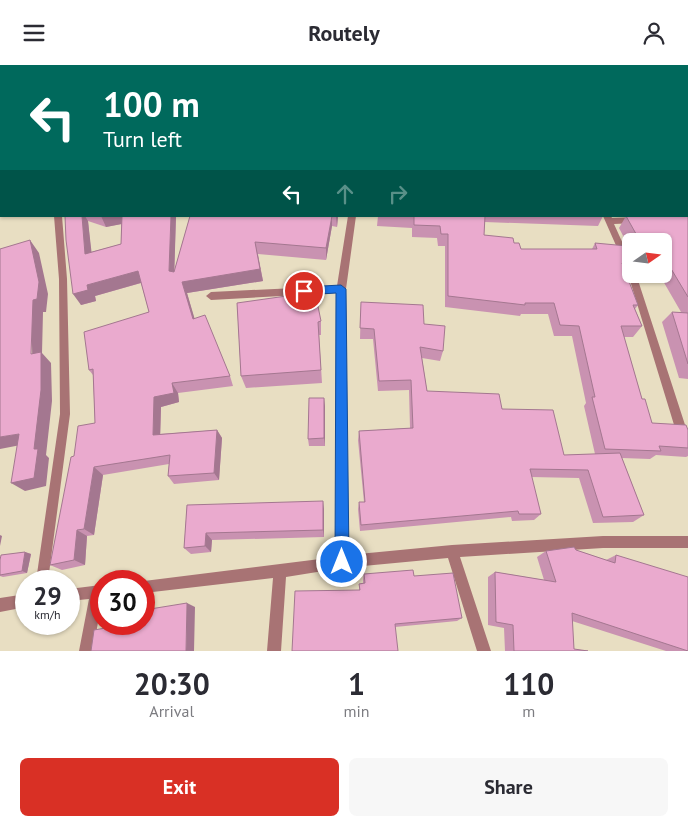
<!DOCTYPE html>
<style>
body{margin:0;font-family:"PT Sans",sans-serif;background:#f7f7f7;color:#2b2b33;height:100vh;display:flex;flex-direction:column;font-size:19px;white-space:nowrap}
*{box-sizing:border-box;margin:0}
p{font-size:16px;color:#7c7c81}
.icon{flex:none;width:28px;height:28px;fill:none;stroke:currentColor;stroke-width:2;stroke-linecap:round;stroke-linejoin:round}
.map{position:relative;height:586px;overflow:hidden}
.side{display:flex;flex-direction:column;background:#fff;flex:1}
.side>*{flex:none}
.hud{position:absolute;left:0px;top:0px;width:689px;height:152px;box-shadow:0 1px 4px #0004;background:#00695c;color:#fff;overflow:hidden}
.needle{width:32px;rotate:76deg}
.buttons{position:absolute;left:622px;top:168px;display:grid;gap:10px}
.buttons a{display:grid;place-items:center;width:50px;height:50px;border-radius:8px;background:#fff;box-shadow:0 1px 4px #0004;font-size:25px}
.speed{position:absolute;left:15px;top:505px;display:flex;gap:10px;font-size:25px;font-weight:700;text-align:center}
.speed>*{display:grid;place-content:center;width:65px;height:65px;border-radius:50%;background:#fff;box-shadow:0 1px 4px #0004;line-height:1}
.speed small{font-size:12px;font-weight:400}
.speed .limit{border:8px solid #d22;background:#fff;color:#111}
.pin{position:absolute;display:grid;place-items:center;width:42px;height:42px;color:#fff;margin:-21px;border:2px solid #fff;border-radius:50%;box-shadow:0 1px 5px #0007}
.me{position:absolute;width:55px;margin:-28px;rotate:0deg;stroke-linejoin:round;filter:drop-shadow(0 0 4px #0008)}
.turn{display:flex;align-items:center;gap:18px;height:105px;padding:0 20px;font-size:22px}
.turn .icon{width:65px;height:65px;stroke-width:2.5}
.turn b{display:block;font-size:35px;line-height:42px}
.lanes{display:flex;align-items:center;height:48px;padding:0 20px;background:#0003;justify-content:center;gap:25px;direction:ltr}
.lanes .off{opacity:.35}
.eta{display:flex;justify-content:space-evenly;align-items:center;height:85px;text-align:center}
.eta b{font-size:30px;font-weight:800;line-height:35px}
.action{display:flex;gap:10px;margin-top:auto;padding:10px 20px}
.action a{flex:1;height:58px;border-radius:8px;background:#d93025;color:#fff;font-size:20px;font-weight:800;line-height:58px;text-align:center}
.action a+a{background:#f7f7f7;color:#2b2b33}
header{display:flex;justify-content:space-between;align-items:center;height:65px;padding:0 20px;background:#fff;font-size:22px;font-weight:800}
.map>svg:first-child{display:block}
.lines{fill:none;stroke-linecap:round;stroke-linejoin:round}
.minor{fill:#a87374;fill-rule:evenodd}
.wall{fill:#c992b1;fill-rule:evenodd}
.shaded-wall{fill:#a47790}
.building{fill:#eaaace;stroke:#a47790}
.route{fill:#1a73e8;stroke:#114b97}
</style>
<header><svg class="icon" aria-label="menu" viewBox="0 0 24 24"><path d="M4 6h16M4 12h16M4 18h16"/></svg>Routely<svg class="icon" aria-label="person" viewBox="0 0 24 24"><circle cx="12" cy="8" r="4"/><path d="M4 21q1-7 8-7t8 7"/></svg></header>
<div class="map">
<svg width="688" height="586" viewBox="0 0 688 586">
<rect width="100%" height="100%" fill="#e8dec2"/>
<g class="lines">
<path class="minor" d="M 573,0 L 579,0 L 579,1 L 573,1 Z
M 54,151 L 62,151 L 67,214 L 70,349 L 48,516 L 36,516 L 60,349 L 59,214 Z
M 348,151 L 356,151 L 346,224 L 348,490 L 452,480 L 603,471 L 688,471 L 688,483 L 603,483 L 460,492 L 491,586 L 477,586 L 448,493 L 342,503 L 286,512 L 281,586 L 267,586 L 273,513 L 144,528 L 144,516 L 142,516 L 144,516 L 336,492 L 336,228 L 211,235 L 206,231 L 211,227 L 337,221 Z
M 603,151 L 611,151 L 612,153 L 637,152 L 641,155 L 637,158 L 614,159 L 629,192 L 628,194 L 622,194 Z
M 631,206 L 631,209 L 636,209 L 688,369 L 688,391 L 684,390 L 682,386 L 628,209 Z
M 101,520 L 101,540 L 93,586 L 79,586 L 89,534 L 69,536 L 69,524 Z
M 26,529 L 26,542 L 0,547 L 0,533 Z"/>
</g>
<path class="wall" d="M 0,0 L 1,1 L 1,31 L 0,31 Z
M 59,0 L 224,0 L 224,1 L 72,1 Z
M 245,0 L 543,0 L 540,0 L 540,1 L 244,1 Z
M 589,0 L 688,0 L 688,314 L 679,313 L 662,257 L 672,247 L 681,247 L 659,209 L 664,209 L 664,176 L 631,176 L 631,186 L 619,163 L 626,151 L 688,151 L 688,1 L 589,1 Z
M 65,151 L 176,151 L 174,207 L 190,151 L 338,151 L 337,162 L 332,161 L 326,195 L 258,189 L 263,216 L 187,228 L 194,253 L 230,311 L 233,321 L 178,328 L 179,337 L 161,342 L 160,369 L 217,365 L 222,373 L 219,415 L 174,419 L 168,411 L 169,399 L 103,410 L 94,470 L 87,471 L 85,500 L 62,505 L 50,500 L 74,391 L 95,358 L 93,310 L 89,305 L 149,247 L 141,218 L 95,231 L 96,236 L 81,240 ZM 88,156 L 106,162 L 121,159 L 121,179 L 91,187 Z
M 378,151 L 603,151 L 598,161 L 485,157 L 484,170 L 514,178 L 521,184 L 592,184 L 595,178 L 631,191 L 631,202 L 626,209 L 638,240 L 635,244 L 642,261 L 633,272 L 624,272 L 642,334 L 652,358 L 688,365 L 688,391 L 686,392 L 656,390 L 650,394 L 622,393 L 644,450 L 633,457 L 593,458 L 579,413 L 531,412 L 541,449 L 534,455 L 512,456 L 511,452 L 360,466 L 358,444 L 359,437 L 364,437 L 358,375 L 359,366 L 410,363 L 409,325 L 378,326 L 373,274 L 360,274 L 361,237 L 424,259 L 443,286 L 440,296 L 422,293 L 427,326 L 502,344 L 564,390 L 595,389 L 584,341 L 586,338 L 572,271 L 554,271 L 548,249 L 521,249 L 520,251 L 445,242 L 445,181 L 438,181 L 437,173 L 412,172 L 412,163 L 377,161 Z
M 237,238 L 321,256 L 321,270 L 319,270 L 322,318 L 246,323 L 241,311 Z
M 324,333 L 325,381 L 309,381 L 308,374 Z
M 187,440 L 324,444 L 324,472 L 212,475 L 211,487 L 191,489 L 184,483 Z
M 576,485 L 606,495 L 616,490 L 688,586 L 666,586 L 572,556 L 574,584 L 588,586 L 505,586 L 504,563 L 488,560 L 488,512 L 495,507 L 544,515 L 537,492 L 546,486 Z
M 25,487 L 31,489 L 27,508 L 3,512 L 0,511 L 0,495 Z
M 364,509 L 414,511 L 462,553 L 457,556 L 395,562 L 359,525 L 359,519 L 363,518 L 363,514 Z"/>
<path class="shaded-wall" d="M 216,0 L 224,0 L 224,1 L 215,1 Z
M 0,118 L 1,118 L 1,132 L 0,132 Z
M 82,151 L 85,151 L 88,156 L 93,200 L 85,189 Z
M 101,151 L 124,151 L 127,158 L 106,162 Z
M 171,151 L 176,151 L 174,218 L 169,206 Z
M 332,151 L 332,161 L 326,195 L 326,183 Z
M 336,151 L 338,151 L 337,162 Z
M 30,175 L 39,188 L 48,229 L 46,247 L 43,247 L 42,288 L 51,298 L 52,336 L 46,390 L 49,393 L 46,421 L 25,426 L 11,418 L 34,384 Z
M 255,177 L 263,216 L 187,228 L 198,265 L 193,254 L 182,217 Z
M 138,206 L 144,217 L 95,231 L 96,236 L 81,240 L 73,229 L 87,220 Z
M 172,318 L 178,328 L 179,337 L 161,342 L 160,378 L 153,370 L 154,332 Z
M 324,333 L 325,341 L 325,381 L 324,373 Z
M 217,365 L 222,373 L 219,415 L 214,408 Z
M 19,369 L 31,378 L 0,384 L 0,372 Z
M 94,402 L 103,410 L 94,470 L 84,464 Z
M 323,436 L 324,444 L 324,472 L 323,465 Z
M 77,465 L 87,471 L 85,500 L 74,495 Z
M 206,468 L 212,475 L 211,487 L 205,481 Z
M 0,470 L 2,471 L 0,481 Z
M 25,487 L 31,489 L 27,508 L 22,506 Z
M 187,538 L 195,542 L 194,586 L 186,586 Z"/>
<path class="building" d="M 0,0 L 7,1 L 1,1 L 1,19 L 0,19 Z
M 179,0 L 216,0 L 215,1 L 193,1 Z
M 245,0 L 283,0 L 283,1 L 244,1 Z
M 316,0 L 367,0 L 367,1 L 315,1 Z
M 398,0 L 481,0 L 481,1 L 398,1 Z
M 515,0 L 540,0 L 540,1 L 515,1 Z
M 613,0 L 688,0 L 688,32 L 688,1 L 613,1 Z
M 1,54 L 1,118 L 0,118 L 0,57 Z
M 688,146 L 688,232 L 667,197 L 664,197 L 664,176 L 640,176 L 626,151 L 688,151 Z
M 65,151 L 82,151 L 85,189 L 121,179 L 122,151 L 171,151 L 169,206 L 174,207 L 190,151 L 332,151 L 326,183 L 255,177 L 260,204 L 182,217 L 193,254 L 205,250 L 230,311 L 172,318 L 174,328 L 154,332 L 153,370 L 217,365 L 214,408 L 168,411 L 170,390 L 94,402 L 84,464 L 77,465 L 74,495 L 50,500 L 71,392 L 74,391 L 78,361 L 95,358 L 93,304 L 89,305 L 84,267 L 149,247 L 138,206 L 87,220 L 88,225 L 73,229 L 66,175 Z
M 414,151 L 485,151 L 484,170 L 513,173 L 514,178 L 519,178 L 521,184 L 597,184 L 595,178 L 627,181 L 631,191 L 631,198 L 622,198 L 638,240 L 633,240 L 642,261 L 621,261 L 642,334 L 645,334 L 652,358 L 686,360 L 688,365 L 688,383 L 659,381 L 661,386 L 605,384 L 592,332 L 595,332 L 579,261 L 560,260 L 554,238 L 525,238 L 525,240 L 448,231 L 448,169 L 441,169 L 440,161 L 414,160 Z
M 30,175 L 39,217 L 37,234 L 33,235 L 31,289 L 41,287 L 41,325 L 34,384 L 38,384 L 34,413 L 11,418 L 19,369 L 0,372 L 0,184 Z
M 315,227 L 321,256 L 318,257 L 321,305 L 241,311 L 237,238 Z
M 361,237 L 423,240 L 424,259 L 445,261 L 443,286 L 420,282 L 427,326 L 499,329 L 502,344 L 553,345 L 564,390 L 620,388 L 644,450 L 603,452 L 588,405 L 530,404 L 541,449 L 519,449 L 518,446 L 361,460 L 359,437 L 365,437 L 359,366 L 413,363 L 411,315 L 379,316 L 374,264 L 360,263 Z
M 672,247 L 688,248 L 688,299 Z
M 309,333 L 324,333 L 324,373 L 308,374 Z
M 323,436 L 323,465 L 206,468 L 205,481 L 184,483 L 187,440 Z
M 574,482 L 576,485 L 615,498 L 616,490 L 688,512 L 688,586 L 572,548 L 574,584 L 588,586 L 514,586 L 513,560 L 496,557 L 495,507 L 556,517 L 546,486 Z
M 25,487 L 22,506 L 0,510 L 0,495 L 1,490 Z
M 413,505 L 414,511 L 453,508 L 462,553 L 395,559 L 398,586 L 292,586 L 295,526 L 360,525 L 359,519 L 365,518 L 364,509 Z
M 187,538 L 186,586 L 91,586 L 94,565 L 123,560 L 123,559 L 144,559 L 144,545 Z"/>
<path class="route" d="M 341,220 L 346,224 L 349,497 L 347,502 L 342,504 L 337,502 L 335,497 L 336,228 L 304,230 L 299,226 L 304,222 Z"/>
</svg>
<div class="buttons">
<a><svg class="needle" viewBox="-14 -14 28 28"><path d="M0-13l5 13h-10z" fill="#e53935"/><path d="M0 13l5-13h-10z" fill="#7c7c81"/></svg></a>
</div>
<div class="speed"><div>29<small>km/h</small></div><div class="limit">30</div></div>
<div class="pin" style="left:304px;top:226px;background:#d93025"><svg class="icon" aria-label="arrive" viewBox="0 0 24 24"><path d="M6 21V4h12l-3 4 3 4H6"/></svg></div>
<svg class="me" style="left:342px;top:497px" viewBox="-20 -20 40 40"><circle r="17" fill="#1a73e8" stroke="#fff" stroke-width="3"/><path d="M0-11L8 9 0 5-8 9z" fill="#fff"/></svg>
<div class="hud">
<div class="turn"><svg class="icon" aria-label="left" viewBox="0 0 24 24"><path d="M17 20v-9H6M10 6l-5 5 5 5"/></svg><div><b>100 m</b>Turn left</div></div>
<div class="lanes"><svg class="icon" aria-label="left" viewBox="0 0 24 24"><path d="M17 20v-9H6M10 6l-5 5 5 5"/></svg><svg class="icon off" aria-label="ahead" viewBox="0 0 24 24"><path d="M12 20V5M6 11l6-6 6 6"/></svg><svg class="icon off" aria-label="right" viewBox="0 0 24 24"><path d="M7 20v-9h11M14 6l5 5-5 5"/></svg></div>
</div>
</div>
<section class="side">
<div class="eta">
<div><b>20:30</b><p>Arrival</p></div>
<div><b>1</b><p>min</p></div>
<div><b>110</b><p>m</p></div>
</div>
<div class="action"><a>Exit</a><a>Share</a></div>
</section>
